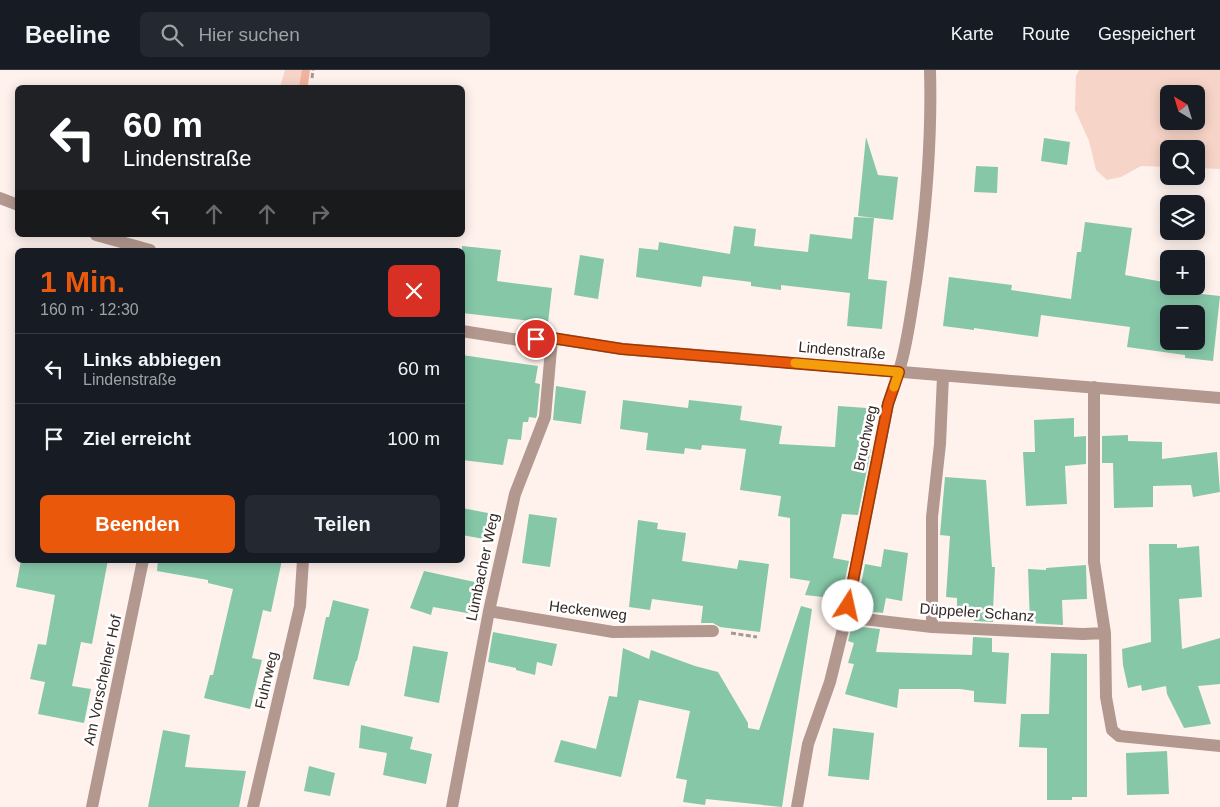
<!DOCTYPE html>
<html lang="de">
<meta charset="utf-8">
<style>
body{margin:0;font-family:Helvetica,sans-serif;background:#242831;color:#f1f3f6;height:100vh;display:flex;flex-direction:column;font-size:19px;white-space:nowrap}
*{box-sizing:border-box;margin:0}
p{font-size:16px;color:#9ea1a6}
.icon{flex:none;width:28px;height:28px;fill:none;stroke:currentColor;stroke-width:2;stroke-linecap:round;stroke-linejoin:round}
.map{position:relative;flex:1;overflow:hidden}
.drawer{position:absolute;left:15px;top:178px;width:450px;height:315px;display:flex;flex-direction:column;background:#171b24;border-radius:8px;box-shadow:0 2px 12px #0003}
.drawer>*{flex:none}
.top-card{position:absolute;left:15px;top:15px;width:450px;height:152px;border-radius:8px;box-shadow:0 2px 12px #0003;background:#202124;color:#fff;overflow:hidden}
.needle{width:32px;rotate:322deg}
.tools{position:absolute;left:1160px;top:15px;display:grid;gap:10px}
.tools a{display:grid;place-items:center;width:45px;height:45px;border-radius:8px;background:#171b24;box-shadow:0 2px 12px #0003;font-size:25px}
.pin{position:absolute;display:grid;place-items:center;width:42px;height:42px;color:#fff;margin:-21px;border:2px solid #fff;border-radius:50%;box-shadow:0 1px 5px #0007}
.me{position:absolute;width:55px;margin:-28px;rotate:10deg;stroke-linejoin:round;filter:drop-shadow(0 0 4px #0008)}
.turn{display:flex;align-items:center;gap:18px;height:105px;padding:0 25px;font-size:22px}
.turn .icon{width:65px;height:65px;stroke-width:2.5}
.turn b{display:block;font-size:35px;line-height:42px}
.lanes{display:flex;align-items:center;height:48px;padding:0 25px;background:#0003;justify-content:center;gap:25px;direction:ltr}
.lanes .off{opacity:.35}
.round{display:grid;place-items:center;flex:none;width:52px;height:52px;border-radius:8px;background:#242831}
.summary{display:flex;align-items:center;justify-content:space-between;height:85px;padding:0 25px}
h1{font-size:30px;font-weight:600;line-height:38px;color:#ea580c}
.primary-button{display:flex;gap:10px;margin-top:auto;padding:10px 25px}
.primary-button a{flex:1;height:58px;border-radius:8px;background:#ea580c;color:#fff;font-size:20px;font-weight:600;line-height:58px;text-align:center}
.primary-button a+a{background:#242831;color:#f1f3f6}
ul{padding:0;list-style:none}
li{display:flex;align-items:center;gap:15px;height:70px;padding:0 25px;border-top:1px solid #363941}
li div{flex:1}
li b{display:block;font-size:19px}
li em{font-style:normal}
header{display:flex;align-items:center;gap:30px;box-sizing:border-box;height:70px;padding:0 25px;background:#171b24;border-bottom:1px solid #363941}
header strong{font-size:24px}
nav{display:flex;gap:28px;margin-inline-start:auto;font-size:18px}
.search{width:350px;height:45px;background:#242831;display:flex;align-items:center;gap:12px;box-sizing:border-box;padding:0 18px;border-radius:8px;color:#9ea1a6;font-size:19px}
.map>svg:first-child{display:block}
.green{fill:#f7d4c8;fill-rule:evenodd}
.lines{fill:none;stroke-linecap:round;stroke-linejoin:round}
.stream{stroke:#f2b39e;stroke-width:8}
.building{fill:#86c7a8;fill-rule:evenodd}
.path{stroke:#a59994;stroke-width:3;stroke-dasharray:5 2.5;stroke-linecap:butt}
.lane{stroke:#b3988f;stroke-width:12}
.street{stroke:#b3988f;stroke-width:12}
.route-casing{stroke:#983908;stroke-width:12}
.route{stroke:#ea580c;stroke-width:9}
.slow{stroke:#f59e0b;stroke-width:9}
.labels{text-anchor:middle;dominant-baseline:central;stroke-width:5;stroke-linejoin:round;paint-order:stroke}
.street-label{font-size:15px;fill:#352925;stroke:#fff}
</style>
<header>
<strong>Beeline</strong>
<div class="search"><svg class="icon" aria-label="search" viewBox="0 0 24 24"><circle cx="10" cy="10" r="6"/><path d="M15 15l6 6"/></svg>Hier suchen</div>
<nav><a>Karte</a><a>Route</a><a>Gespeichert</a></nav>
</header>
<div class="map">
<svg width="1220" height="737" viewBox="0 0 1220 737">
<rect width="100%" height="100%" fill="#fff2ed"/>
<path class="green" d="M 285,0 L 310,0 L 308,17 L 280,17 Z
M 1079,0 L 1220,0 L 1220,99 L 1196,98 L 1196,79 L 1169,79 L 1169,97 L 1141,96 L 1121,107 L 1107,110 L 1096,100 L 1089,71 L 1075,40 L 1076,6 ZM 1169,24 L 1196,24 L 1196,51 L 1169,51 Z"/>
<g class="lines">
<path class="stream" d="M 303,18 L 306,0"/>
</g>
<path class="building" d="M 866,67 L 878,105 L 898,107 L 893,150 L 858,146 Z
M 1044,68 L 1070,72 L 1067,95 L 1041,91 Z
M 976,96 L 998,97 L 997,123 L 974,122 Z
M 854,147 L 874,148 L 868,209 L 887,211 L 882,259 L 847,256 L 850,223 L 781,215 L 781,220 L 751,216 L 751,212 L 703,206 L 701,217 L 636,207 L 639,178 L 658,180 L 659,172 L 730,184 L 734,156 L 756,159 L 754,176 L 808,182 L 810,164 L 852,169 Z
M 1085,152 L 1132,158 L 1125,205 L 1169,213 L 1169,216 L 1174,216 L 1174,221 L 1220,226 L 1213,291 L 1185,288 L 1185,285 L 1127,277 L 1130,257 L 1041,245 L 1038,267 L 974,258 L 974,260 L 943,256 L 949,207 L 1012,215 L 1011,220 L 1071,229 L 1077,182 L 1081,182 ZM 1169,244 L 1196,244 L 1196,271 L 1169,271 Z
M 462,176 L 501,180 L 497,211 L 552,218 L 548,253 L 462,243 Z
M 580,185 L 604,189 L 598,229 L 574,225 Z
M 462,285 L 538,296 L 535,313 L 540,314 L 537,345 L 536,348 L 529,347 L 528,352 L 523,352 L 521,370 L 508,369 L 503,395 L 462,390 Z
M 556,316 L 586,321 L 581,354 L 553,350 Z
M 623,330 L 688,338 L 689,330 L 742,336 L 740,350 L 782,356 L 779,374 L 835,377 L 838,336 L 867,338 L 864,364 L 869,364 L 867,379 L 871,379 L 858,445 L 842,444 L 833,488 L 849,491 L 841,529 L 805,525 L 810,511 L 790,508 L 790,448 L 778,446 L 781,426 L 740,420 L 746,379 L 702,375 L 701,380 L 685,378 L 684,384 L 646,380 L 648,363 L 620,359 Z
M 1074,348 L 1074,367 L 1086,366 L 1086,394 L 1065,396 L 1067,434 L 1026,436 L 1023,382 L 1035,382 L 1034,350 Z
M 1128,365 L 1128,371 L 1162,372 L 1162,389 L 1217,382 L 1220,422 L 1193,427 L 1191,415 L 1153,416 L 1153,437 L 1114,438 L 1113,393 L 1102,393 L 1102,366 Z
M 945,407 L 986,410 L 992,497 L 995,497 L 993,541 L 957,539 L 957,528 L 946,527 L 950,466 L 940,465 Z
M 462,438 L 488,443 L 484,469 L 462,465 Z
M 529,444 L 557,448 L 550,497 L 522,493 Z
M 638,450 L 658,453 L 657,459 L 686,463 L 682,491 L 737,499 L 739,490 L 769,494 L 760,562 L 720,557 L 713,553 L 701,553 L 703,536 L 652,529 L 650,540 L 629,537 Z
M 1149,474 L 1177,474 L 1177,478 L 1199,476 L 1202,527 L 1179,529 L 1182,579 L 1220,568 L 1220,614 L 1198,616 L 1211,654 L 1184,658 L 1167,624 L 1166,616 L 1142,621 L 1141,615 L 1128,618 L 1123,595 L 1122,579 L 1151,572 Z
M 884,479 L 908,483 L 902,531 L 886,528 L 883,543 L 856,540 L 865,494 L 881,497 Z
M 21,490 L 108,490 L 92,574 L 81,572 L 72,616 L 91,619 L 84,653 L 38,644 L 45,612 L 30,609 L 38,574 L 46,575 L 55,525 L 16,517 Z
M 158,490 L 282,490 L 271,542 L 263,540 L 252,588 L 262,590 L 250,639 L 204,628 L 210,605 L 213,605 L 233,519 L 208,513 L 208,510 L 157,501 Z
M 1086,495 L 1087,529 L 1062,530 L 1063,555 L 1030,553 L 1028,499 L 1046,500 L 1046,498 Z
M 424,501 L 484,514 L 478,545 L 433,537 L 431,545 L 410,538 Z
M 333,530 L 369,539 L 357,591 L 356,591 L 349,616 L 313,609 L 326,547 L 329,547 Z
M 801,536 L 812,539 L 782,737 L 706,729 L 705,735 L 683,732 L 687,710 L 676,708 L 690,641 L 639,630 L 621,707 L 554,692 L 561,670 L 596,679 L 609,626 L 617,627 L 623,578 L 649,589 L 651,580 L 695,596 L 718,602 L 748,653 L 748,658 L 759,660 Z
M 975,541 L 993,542 L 993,552 L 974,551 Z
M 852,556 L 880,559 L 876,582 L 972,585 L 973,567 L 992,568 L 992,582 L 1009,583 L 1006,634 L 974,632 L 974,621 L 960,619 L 899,619 L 897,638 L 845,624 L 854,594 L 848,593 L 854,573 L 848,571 Z
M 493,562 L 557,574 L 552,596 L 537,592 L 535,605 L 516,600 L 516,598 L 488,592 Z
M 413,576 L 448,582 L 439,633 L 404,626 Z
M 1051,583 L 1087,584 L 1087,727 L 1072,727 L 1072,730 L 1047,730 L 1047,678 L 1019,677 L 1021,644 L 1049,644 Z
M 361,655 L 413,667 L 410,679 L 432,684 L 426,714 L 383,705 L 387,683 L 359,678 Z
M 833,658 L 874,663 L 869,710 L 828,706 Z
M 163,660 L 190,665 L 185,697 L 246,701 L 239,737 L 148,737 Z
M 1167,681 L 1169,724 L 1127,725 L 1126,683 Z
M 309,696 L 335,703 L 330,726 L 304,721 Z"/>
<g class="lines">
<path class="path" d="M 312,8 L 313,0
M 731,563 L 757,567"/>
<path class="lane" d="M 899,301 C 908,272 911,242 916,212 C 926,141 932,71 930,0"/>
<path class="street" d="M 0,128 L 18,135
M 96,165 L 150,180
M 462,261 L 519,270 L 552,268 L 622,279 L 1220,328
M 1094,317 L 1094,492 L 1105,563 L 1106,627 L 1112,660 L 1119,666 L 1220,676
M 489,541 L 613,562 L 713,561
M 846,547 L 932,557 L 1083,564 L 1105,563
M 932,557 L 932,447 L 940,374 L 943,306
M 92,737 L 143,490
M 253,737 L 300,536 L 303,490
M 452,737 L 489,541 L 515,424 L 545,347 L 552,268
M 797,737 L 808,674 L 830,612 L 846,547 L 888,334 L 899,301"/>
</g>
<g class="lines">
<defs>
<path id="route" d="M 536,269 L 552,268 L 622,279 L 899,302 L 888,334 L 848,536"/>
</defs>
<use href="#route" class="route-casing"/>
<use href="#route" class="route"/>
<path class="slow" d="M 795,293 L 899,302 L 894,317"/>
</g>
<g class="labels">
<g class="street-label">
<text transform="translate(842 280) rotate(5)">Lindenstraße</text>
<text transform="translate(865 368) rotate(-78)">Bruchweg</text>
<text transform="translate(482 497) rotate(-78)">Lümbacher Weg</text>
<text transform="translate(588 540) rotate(7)">Heckenweg</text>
<text transform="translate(977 542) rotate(4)">Düppeler Schanz</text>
<text transform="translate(102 610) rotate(-78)">Am Vorschelner Hof</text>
<text transform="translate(266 610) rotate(-77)">Fuhrweg</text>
</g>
</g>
</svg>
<div class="tools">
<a><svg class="needle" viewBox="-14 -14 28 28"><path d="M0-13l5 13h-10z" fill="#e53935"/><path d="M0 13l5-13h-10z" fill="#9ea1a6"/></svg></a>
<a><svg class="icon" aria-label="search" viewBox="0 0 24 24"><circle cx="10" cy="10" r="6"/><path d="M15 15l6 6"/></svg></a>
<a><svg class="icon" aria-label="layers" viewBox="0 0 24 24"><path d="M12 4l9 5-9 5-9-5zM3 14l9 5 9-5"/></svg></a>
<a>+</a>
<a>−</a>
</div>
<div class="pin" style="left:536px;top:269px;background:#d93025"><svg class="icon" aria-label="arrive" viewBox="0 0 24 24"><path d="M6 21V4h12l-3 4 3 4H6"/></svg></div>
<svg class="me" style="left:848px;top:536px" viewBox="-20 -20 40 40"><circle r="19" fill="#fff"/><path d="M0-13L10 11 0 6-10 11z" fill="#ea580c"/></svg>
<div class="top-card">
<div class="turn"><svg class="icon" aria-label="left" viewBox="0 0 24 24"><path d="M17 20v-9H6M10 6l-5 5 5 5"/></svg><div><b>60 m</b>Lindenstraße</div></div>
<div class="lanes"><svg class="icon" aria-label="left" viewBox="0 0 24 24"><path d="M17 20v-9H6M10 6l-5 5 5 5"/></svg><svg class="icon off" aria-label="ahead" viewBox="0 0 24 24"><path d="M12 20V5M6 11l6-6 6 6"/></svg><svg class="icon off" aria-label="ahead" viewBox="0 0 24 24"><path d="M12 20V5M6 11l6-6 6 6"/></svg><svg class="icon off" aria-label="right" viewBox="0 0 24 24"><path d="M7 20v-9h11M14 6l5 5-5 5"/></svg></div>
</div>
<section class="drawer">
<div class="summary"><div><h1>1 Min.</h1><p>160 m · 12:30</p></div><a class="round" style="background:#d93025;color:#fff"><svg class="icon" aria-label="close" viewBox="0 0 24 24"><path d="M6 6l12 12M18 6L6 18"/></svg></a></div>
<ul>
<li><svg class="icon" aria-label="left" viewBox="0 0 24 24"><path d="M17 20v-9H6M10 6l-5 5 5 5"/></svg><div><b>Links abbiegen</b><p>Lindenstraße</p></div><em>60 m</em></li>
<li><svg class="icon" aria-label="arrive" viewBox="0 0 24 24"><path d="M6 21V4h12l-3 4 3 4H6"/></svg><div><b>Ziel erreicht</b></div><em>100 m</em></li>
</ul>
<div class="primary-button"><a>Beenden</a><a>Teilen</a></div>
</section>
</div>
